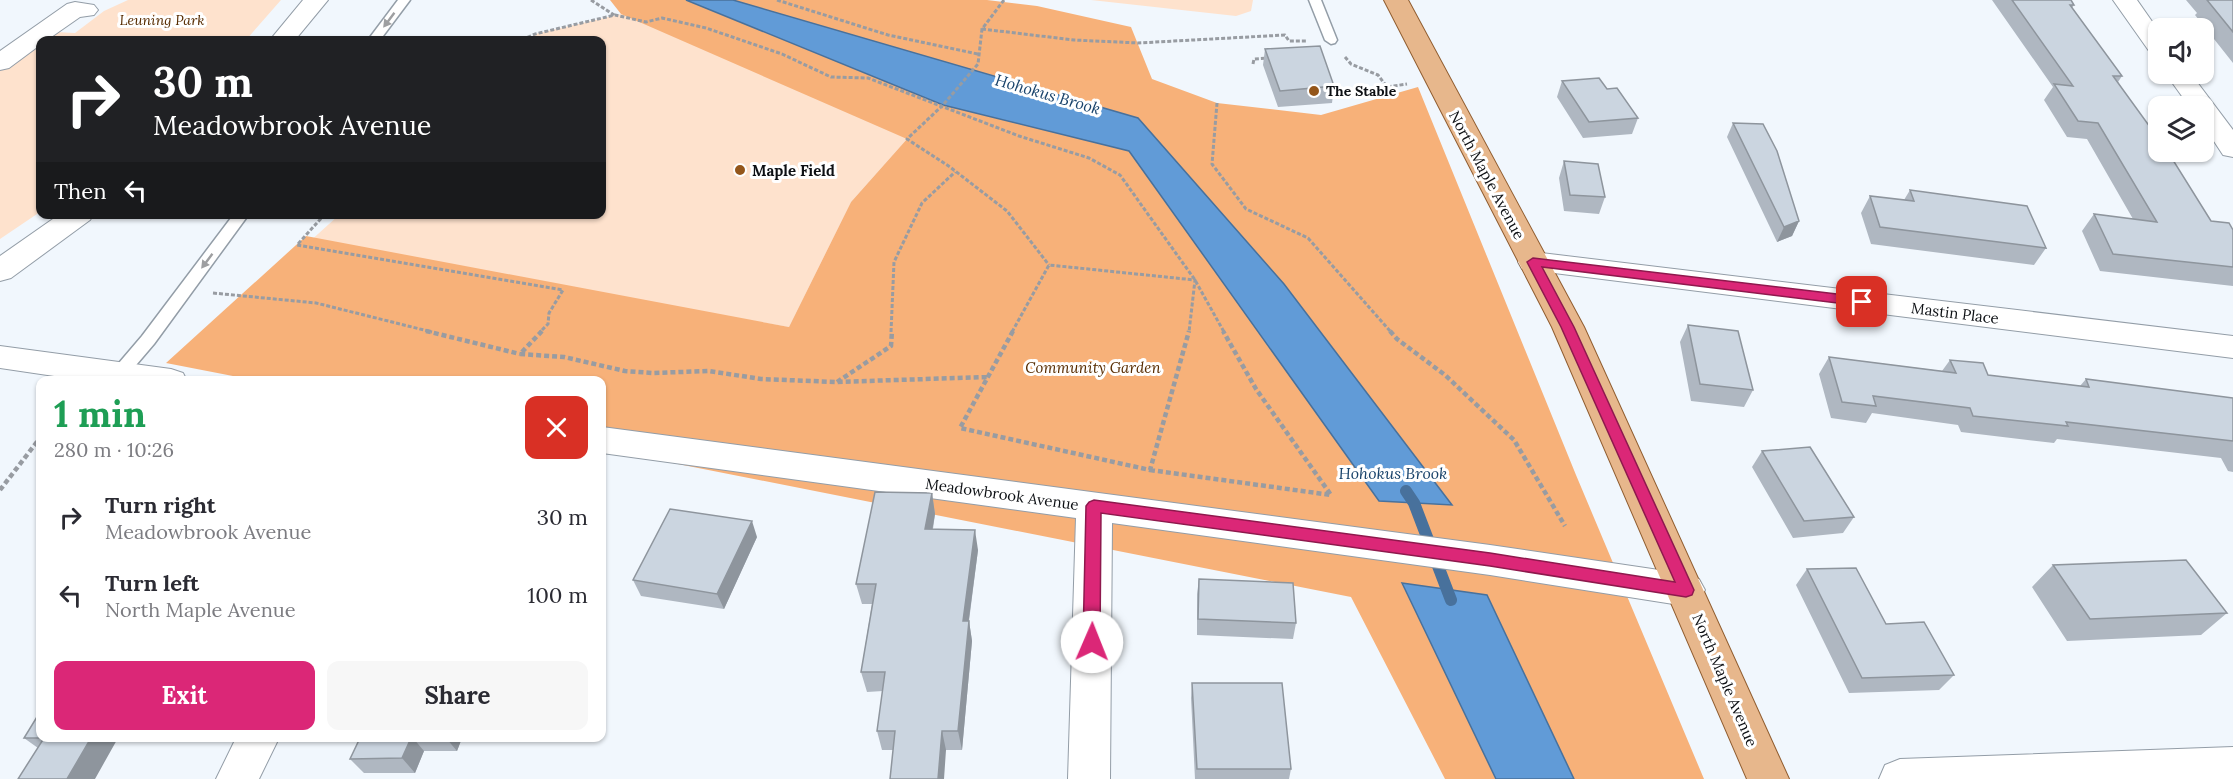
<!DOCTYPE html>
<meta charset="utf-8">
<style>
body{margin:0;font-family:Lora,serif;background:#f7f7f7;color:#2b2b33;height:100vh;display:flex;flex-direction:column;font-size:22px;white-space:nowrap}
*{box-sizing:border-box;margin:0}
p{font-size:20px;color:#7c7c81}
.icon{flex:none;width:33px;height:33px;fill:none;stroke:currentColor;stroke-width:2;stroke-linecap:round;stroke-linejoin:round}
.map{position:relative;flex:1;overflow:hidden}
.details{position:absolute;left:36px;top:376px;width:570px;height:366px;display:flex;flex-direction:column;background:#fff;border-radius:12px;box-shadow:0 2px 4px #0004}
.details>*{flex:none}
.top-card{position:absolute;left:36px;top:36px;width:570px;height:183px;border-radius:12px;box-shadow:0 2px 4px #0004;background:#202124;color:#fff;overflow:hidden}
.tools{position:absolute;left:2148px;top:18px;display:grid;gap:12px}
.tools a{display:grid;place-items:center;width:66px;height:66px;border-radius:12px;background:#fff;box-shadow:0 2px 4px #0004;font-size:30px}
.pin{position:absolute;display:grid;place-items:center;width:51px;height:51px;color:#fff;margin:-26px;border-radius:12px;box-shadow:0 3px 9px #0006}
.me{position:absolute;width:66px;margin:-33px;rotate:1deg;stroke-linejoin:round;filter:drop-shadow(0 0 4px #0008)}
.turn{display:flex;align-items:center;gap:21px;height:126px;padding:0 18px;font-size:27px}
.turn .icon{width:78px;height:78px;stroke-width:2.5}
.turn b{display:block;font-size:42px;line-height:51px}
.then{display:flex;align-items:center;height:57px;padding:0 18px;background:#0003;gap:12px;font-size:22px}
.round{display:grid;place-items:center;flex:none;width:63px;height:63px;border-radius:12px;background:#f7f7f7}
.headline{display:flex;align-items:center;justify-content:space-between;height:102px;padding:0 18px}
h1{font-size:36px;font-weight:700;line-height:45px;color:#1e9e55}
.action{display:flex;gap:12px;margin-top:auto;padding:12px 18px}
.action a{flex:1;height:69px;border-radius:12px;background:#db2777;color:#fff;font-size:24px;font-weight:700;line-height:69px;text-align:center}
.action a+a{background:#f7f7f7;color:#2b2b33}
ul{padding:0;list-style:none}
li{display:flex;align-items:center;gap:18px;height:78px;padding:0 18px}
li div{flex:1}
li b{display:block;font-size:22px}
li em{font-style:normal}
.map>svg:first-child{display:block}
.green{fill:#fee2cd}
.forest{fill:#f7b179}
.water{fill:#619bd7;stroke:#48719c;stroke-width:1.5}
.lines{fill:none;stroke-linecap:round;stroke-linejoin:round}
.stream{stroke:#48719c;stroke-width:12}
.service-casing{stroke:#939da7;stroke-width:3}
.minor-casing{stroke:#939da7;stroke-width:2}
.primary-casing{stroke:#905d30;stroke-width:2}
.path-far1{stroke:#989ca2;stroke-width:3;stroke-dasharray:4 2;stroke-linecap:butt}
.path{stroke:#989ca2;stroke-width:4.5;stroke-dasharray:5 3;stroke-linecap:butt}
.service{fill:#fff;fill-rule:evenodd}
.minor{fill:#fff;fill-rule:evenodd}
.primary{fill:#e7b78c;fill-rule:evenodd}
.wall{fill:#afb7c1}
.shaded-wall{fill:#8e959d}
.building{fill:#cbd5e0;stroke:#8e959d;stroke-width:1.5}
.oneway{fill:#9e9fa1}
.route{fill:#db2777;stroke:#8e194d;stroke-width:1.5}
.poi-dot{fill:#94561a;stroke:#fff;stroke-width:2}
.labels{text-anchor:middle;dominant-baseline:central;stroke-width:6;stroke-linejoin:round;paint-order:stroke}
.far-park-label{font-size:14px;font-style:italic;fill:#572c00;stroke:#fff}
.far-poi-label{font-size:14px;font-weight:bold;fill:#0d1014;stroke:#fff;text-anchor:start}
.poi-label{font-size:15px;font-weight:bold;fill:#0d1014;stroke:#fff;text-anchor:start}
.street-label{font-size:15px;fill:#0d1014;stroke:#fff}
.park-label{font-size:15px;font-style:italic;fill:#572c00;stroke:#fff}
.water-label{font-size:16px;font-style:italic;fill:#19436b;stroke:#fff}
</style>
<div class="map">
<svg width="2233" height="779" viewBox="0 0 2233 779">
<rect width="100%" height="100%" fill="#f1f7fd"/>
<path class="green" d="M 128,0 L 281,0 L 246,40 L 44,40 L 56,32 L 75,33 L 104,11 Z
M 1091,0 L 1253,0 L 1251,11 L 1236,16 Z
M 621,14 L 831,77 L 907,139 L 851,202 L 789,327 L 308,243 L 339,215 L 602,214 L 602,40 L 528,40 L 535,34 Z
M 40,43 L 40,212 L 0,239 L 0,71 Z"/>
<path class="forest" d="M 610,0 L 987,0 L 1037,6 L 1131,27 L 1152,79 L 1217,103 L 1321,115 L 1418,87 L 1576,475 L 1704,779 L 1574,779 L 1487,595 L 1403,584 L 1496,779 L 1445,779 L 1351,597 L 602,449 L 602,381 L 259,381 L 166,363 L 306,236 L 789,327 L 851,202 L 907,139 L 621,14 Z"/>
<path class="water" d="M 686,0 L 733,0 L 1138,118 L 1284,284 L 1452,505 L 1379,501 L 1129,151 L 943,105 Z
M 1402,583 L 1487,595 L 1574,779 L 1496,779 Z"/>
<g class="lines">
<path class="stream" d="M 1406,491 L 1414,503 L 1451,600"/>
<defs>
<path id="service" d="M 398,0 L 410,0 L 380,40 L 368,40 Z
M 1309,0 L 1321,0 L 1337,40 L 1335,43 L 1331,44 L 1325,40 Z
M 234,214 L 249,214 L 154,344 L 125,378 L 113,378 L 111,374 L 113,370 L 142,336 Z"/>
<path id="minor" d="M 303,0 L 328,0 L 295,40 L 270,40 Z
M 2113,0 L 2137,0 L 2158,30 L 2158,53 L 2149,51 Z
M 75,2 L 94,5 L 98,10 L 94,15 L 80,17 L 47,40 L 40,40 L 40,45 L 9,68 L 0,70 L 0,51 L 67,4 Z
M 2166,74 L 2191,74 L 2233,130 L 2233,157 L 2223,155 L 2204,126 L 2204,106 L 2189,106 Z
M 60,214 L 94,214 L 90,220 L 11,278 L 0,281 L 0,256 Z
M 1533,252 L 2233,336 L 2233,358 L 1522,269 L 1518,262 L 1522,255 Z
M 0,346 L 171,369 L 183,373 L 187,381 L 88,381 L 0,368 Z
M 602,427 L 1490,545 L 1686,574 L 1699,579 L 1705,590 L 1699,601 L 1686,606 L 1490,575 L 1112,523 L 1110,779 L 1068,779 L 1076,518 L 602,453 Z
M 236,738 L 279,738 L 259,779 L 216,779 Z
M 2233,747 L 2233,779 L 1879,779 L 1885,765 L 1900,759 Z"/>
<path id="primary" d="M 1384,0 L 1408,0 L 1584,327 L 1789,779 L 1747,779 L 1552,327 Z"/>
</defs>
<use href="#service" class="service-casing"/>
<use href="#minor" class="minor-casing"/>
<use href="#primary" class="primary-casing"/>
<path class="path-far1" d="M 591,0 L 614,15
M 777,0 L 888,35 L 978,54
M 1004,0 L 982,29 L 978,64 L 943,105 L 907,139 L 950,167 L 1007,211 L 1049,265
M 982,29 L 1074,40 L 1138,43 L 1285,35 L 1289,41 L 1306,41
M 522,40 L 535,34 L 615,15 L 646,22 L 662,18 L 706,28 L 782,54 L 831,77 L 868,78 L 1019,136 L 1089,158 L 1120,175 L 1195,280 L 1224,332
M 1345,57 L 1351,64 L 1378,75 L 1387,87 L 1407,84
M 1253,64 L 1254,59 L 1268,58
M 1217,103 L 1212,164 L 1246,209 L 1308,238 L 1391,332
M 325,214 L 297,245 L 563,290 L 549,313 L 548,324 L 540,332
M 213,293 L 316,303 L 432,332
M 891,332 L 894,262 L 922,203 L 955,172
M 1012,332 L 1049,265 L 1195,280 L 1189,332"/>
<path class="path" d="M 426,331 L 520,354
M 542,331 L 520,354 L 564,357 L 625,371 L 652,373 L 709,371 L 761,379 L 836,382 L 987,377
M 1013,331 L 960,428 L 1150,470 L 1189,331
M 1390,331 L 1397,339 L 1445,375 L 1514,440 L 1565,526
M 837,382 L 891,346 L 892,331
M 1150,470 L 1331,495 L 1256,389 L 1223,331
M 0,490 L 40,438"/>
<use href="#service" class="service"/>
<use href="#minor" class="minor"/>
<use href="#primary" class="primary"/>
</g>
<path class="wall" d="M 1992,0 L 2071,0 L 2074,5 L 2072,8 L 2122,76 L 2118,82 L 2211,221 L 2233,230 L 2233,286 L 2100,271 L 2082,231 L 2094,214 L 2133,219 L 2087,139 L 2067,137 L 2044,100 L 2053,87 Z
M 2186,0 L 2233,0 L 2233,63 L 2195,15 L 2197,13 Z
M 1265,49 L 1334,86 L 1332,103 L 1278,107 L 1263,65 Z
M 1562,81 L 1607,89 L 1638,118 L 1632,134 L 1583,138 L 1557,97 Z
M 1733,123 L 1799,221 L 1792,236 L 1777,242 L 1727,137 Z
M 1564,161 L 1605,197 L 1599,214 L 1564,211 L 1559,178 Z
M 1910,190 L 2046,248 L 2034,265 L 1871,244 L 1861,213 L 1870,196 L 1904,200 Z
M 1688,325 L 1753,390 L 1744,407 L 1691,401 L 1680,342 Z
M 1829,357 L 1942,371 L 1950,360 L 1988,375 L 2080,386 L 2086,379 L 2233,398 L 2233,472 L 2228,471 L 2221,458 L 2057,439 L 2054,443 L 1961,432 L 1958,425 L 1872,413 L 1866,423 L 1831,418 L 1819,374 Z
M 1762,451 L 1854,517 L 1843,533 L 1793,538 L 1752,467 Z
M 932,493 L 935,514 L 933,529 L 978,550 L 969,621 L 972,641 L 962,750 L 882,750 L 877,731 L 883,691 L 867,692 L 861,672 L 872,604 L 862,604 L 856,584 Z
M 757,537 L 724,609 L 641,596 L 633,580 Z
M 2053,565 L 2227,613 L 2201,635 L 2067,641 L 2032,587 Z
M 1807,569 L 1954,675 L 1939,690 L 1849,693 L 1796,585 Z
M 1199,579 L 1296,623 L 1293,639 L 1197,635 L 1197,594 Z
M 1192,683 L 1291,769 L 1289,779 L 1195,779 L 1191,698 Z
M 40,712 L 40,738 L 118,738 L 38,748 L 24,738 Z
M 360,738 L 462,738 L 457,751 L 424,751 L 415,773 L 364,773 L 350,759 Z"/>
<path class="shaded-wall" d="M 1799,221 L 1792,236 L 1777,242 L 1784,227 Z
M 932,493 L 935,514 L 929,549 L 925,529 Z
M 752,521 L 757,537 L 724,609 L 717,594 Z
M 975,530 L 978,550 L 966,641 L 963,621 Z
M 969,621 L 972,641 L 962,750 L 958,731 Z
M 942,731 L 946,750 L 944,779 L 938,779 Z
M 91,738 L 118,738 L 95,779 L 67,779 Z
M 411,738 L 413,738 L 424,751 L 415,773 L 402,758 Z
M 446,738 L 462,738 L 457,751 Z"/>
<path class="building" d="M 2012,0 L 2071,0 L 2074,5 L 2070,5 L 2122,76 L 2113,76 L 2158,138 L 2158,152 L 2168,152 L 2211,221 L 2229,223 L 2233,230 L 2233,267 L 2113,254 L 2094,214 L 2157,222 L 2098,123 L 2078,121 L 2054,84 L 2073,86 Z
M 2207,0 L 2233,0 L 2233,32 Z
M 1320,46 L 1334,86 L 1280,91 L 1265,49 Z
M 1599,78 L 1607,89 L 1617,88 L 1638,118 L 1589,122 L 1562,81 Z
M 1733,123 L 1763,124 L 1777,151 L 1799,221 L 1784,227 Z
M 1564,161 L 1598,164 L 1605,197 L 1570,195 Z
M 1910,190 L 2027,206 L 2046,248 L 1880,227 L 1870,196 L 1914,201 Z
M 1688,325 L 1738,331 L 1753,390 L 1700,384 Z
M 1829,357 L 1956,373 L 1950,360 L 1983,363 L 1988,375 L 2089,387 L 2086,379 L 2233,398 L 2233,441 L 2066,422 L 2068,426 L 1973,416 L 1970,408 L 1873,396 L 1876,406 L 1842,402 Z
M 1810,447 L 1854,517 L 1804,521 L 1762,451 Z
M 875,492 L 932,493 L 925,529 L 975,530 L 963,621 L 969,621 L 958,731 L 942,731 L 938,779 L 890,779 L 895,731 L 877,731 L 885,672 L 861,672 L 876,584 L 856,584 Z
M 670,509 L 752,521 L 717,594 L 633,580 Z
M 2186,560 L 2227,613 L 2090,619 L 2053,565 Z
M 1856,568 L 1886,624 L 1924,622 L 1954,675 L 1862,678 L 1807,569 Z
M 1199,579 L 1293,583 L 1296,623 L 1198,619 Z
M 1192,683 L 1282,683 L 1291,769 L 1197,769 Z
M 40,712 L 40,738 L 24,738 Z
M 44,738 L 91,738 L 67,779 L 18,779 Z
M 360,738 L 411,738 L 402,758 L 350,759 Z"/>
<defs><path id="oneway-solid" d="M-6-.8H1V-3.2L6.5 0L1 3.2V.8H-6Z" transform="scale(1.5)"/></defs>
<g class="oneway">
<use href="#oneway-solid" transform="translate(389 20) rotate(127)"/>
<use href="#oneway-solid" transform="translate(207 261) rotate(127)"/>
</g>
<path class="route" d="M 1533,258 L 1862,297 L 1868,302 L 1862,306 L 1542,267 L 1574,327 L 1694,590 L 1692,595 L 1686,597 L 1490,566 L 1101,513 L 1100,642 L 1097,647 L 1092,650 L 1086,647 L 1083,642 L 1086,506 L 1089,502 L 1094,500 L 1490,553 L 1675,582 L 1561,327 L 1527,262 Z"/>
<g class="poi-dot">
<circle cx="1314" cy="91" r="6"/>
<circle cx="740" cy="170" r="6"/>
</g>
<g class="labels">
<g class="far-park-label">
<text x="162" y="20">Leuning Park</text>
</g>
<g class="far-poi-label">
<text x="1326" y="91">The Stable</text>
</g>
<g class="poi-label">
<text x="752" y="170">Maple Field</text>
</g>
<g class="street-label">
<text transform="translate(1487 175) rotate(62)">North Maple Avenue</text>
<text transform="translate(1955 313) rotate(7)">Mastin Place</text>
<text transform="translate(1002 494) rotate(8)">Meadowbrook Avenue</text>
<text transform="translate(1725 680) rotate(67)">North Maple Avenue</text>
</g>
<g class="park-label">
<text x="1093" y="367">Community Garden</text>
</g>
<g class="water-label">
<text transform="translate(1048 94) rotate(16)">Hohokus Brook</text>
<text x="1393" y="473">Hohokus Brook</text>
</g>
</g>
</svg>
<div class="tools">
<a><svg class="icon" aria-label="sound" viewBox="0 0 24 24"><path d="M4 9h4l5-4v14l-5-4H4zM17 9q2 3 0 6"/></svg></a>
<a><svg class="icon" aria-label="layers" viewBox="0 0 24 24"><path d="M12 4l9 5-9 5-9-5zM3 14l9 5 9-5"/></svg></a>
</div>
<div class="pin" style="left:1862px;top:302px;background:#d93025"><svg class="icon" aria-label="arrive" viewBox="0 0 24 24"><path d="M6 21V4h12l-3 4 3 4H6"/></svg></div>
<svg class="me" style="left:1092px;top:642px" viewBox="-20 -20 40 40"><circle r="19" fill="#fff"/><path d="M0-13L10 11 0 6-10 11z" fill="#db2777"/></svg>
<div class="top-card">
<div class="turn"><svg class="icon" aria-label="right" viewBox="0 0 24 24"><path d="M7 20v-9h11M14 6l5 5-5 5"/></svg><div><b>30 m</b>Meadowbrook Avenue</div></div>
<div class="then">Then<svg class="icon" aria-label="left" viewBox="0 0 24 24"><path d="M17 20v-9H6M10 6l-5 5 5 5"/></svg></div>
</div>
<section class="details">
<div class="headline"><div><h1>1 min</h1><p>280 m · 10:26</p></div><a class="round" style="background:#d93025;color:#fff"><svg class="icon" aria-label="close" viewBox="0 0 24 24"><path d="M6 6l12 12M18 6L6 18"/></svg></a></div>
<ul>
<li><svg class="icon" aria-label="right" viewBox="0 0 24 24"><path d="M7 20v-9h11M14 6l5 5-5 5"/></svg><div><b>Turn right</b><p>Meadowbrook Avenue</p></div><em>30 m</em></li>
<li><svg class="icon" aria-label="left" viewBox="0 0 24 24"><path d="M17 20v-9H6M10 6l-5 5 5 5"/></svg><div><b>Turn left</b><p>North Maple Avenue</p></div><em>100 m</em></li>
</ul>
<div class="action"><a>Exit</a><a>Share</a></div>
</section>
</div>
